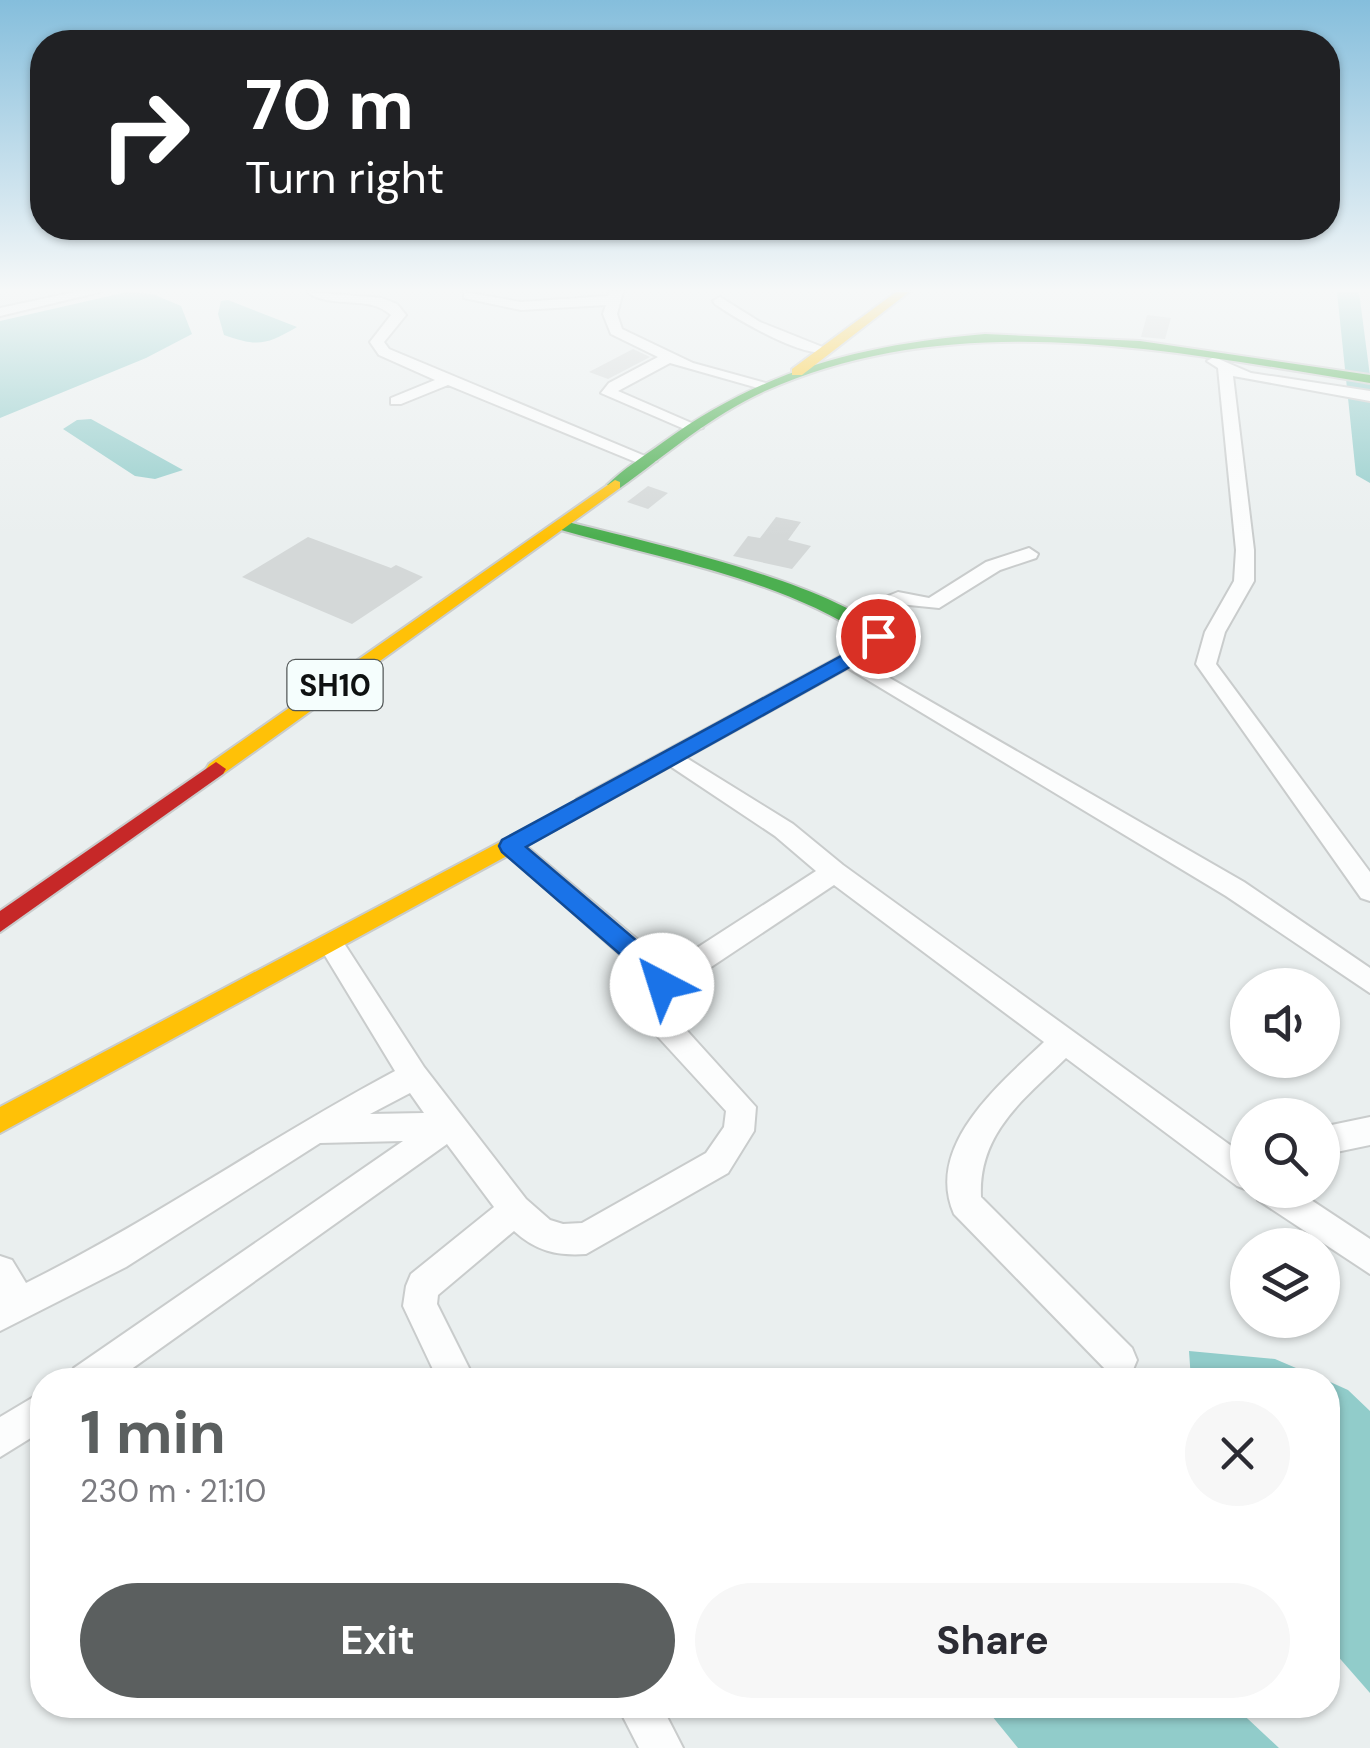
<!DOCTYPE html>
<meta charset="utf-8">
<style>
body{margin:0;font-family:"DM Sans",sans-serif;background:#f7f7f7;color:#2b2b33;height:100vh;display:flex;flex-direction:column;font-size:38px;white-space:nowrap}
*{box-sizing:border-box;margin:0}
p{font-size:32px;color:#7c7c81}
.icon{flex:none;width:55px;height:55px;fill:none;stroke:currentColor;stroke-width:2;stroke-linecap:round;stroke-linejoin:round}
.map{position:relative;flex:1;overflow:hidden}
.panel{position:absolute;left:30px;top:1368px;width:1310px;height:350px;display:flex;flex-direction:column;background:#fff;border-radius:40px;box-shadow:0 2px 8px #0004}
.panel>*{flex:none}
.top-card{position:absolute;left:30px;top:30px;width:1310px;height:210px;border-radius:40px;box-shadow:0 2px 8px #0004;background:#202124;color:#fff;overflow:hidden}
.controls{position:absolute;left:1230px;top:968px;display:grid;gap:20px}
.controls a{display:grid;place-items:center;width:110px;height:110px;border-radius:50%;background:#fff;box-shadow:0 2px 8px #0004;font-size:50px}
.pin{position:absolute;display:grid;place-items:center;width:85px;height:85px;color:#fff;margin:-42px;border:5px solid #fff;border-radius:50%;box-shadow:0 2px 10px #0007}
.me{position:absolute;width:110px;margin:-55px;rotate:320deg;stroke-linejoin:round;filter:drop-shadow(0 0 8px #0008)}
.turn{display:flex;align-items:center;gap:35px;height:210px;padding:0 50px;font-size:45px}
.turn .icon{width:130px;height:130px;stroke-width:2.5}
.turn b{display:block;font-size:70px;line-height:85px}
.round{display:grid;place-items:center;flex:none;width:105px;height:105px;border-radius:52px;background:#f7f7f7}
.overview{display:flex;align-items:center;justify-content:space-between;height:170px;padding:0 50px}
h1{font-size:60px;font-weight:700;line-height:75px;color:#5b5f5f}
.action{display:flex;gap:20px;margin-top:auto;padding:20px 50px}
.action a{flex:1;height:115px;border-radius:60px;background:#5b5f5f;color:#fff;font-size:40px;font-weight:700;line-height:115px;text-align:center}
.action a+a{background:#f7f7f7;color:#2b2b33}
.map>svg:first-child{display:block}
.water{fill:#91ccca}
.lines{fill:none;stroke-linecap:round;stroke-linejoin:round}
.river{fill:#91ccca;fill-rule:evenodd}
.building{fill:#d4d8d8}
.street-casing{stroke:#c9cccc;stroke-width:4}
.fast-casing{stroke:#c9cccc;stroke-width:4}
.slow-casing{stroke:#c9cccc;stroke-width:4}
.jam-casing{stroke:#c9cccc;stroke-width:4}
.street{fill:#fcfdfd;fill-rule:evenodd}
.fast{fill:#4caf50;fill-rule:evenodd}
.slow{fill:#ffc107;fill-rule:evenodd}
.jam{fill:#c62828;fill-rule:evenodd}
.route{fill:#1a73e8;stroke:#114b97;stroke-width:2.5}
.labels{text-anchor:middle;dominant-baseline:central;stroke-width:8;stroke-linejoin:round;paint-order:stroke}
.shield{fill:#f5fefd;stroke:#535858;stroke-width:2.5}
.shield-label{font-size:30px;font-weight:bold;fill:#0e1111}
</style>
<div class="map">
<svg width="1370" height="1748" viewBox="0 0 1370 1748">
<rect width="100%" height="100%" fill="#eaefef"/>
<path class="water" d="M 127,292 L 153,294 L 181,306 L 192,334 L 146,358 L 0,418 L 0,321 Z
M 228,300 L 297,327 C 266,345 258,347 224,335 L 218,314 L 221,301 Z
M 91,419 L 183,470 L 155,479 L 135,476 L 63,429 L 77,420 Z
M 1189,1351 L 1275,1359 L 1324,1380 L 1191,1380 Z
M 1328,1381 L 1348,1390 L 1370,1411 L 1370,1693 L 1328,1645 Z
M 983,1705 L 1233,1705 L 1279,1748 L 1018,1748 Z"/>
<g class="lines">
<path class="river" d="M 1337,292 L 1359,292 L 1370,376 L 1370,483 L 1356,475 Z"/>
</g>
<path class="building" d="M 1147,315 L 1171,318 L 1165,339 L 1141,337 Z
M 633,349 L 650,357 L 608,379 L 589,372 Z
M 648,486 L 668,493 L 648,509 L 627,502 Z
M 776,517 L 801,522 L 788,540 L 811,546 L 792,569 L 733,556 L 748,536 L 760,538 Z
M 308,537 L 391,568 L 396,565 L 423,577 L 352,624 L 242,577 Z"/>
<g class="lines">
<defs>
<path id="street" d="M 75,292 L 100,292 L 0,316 L 0,308 Z
M 307,292 L 382,298 L 397,304 L 406,315 L 384,342 L 389,349 L 657,461 L 643,465 L 448,385 L 401,404 L 391,404 L 391,398 L 435,380 L 379,355 L 370,342 L 391,315 C 368,294 333,310 307,292 Z
M 464,292 L 521,302 L 608,296 L 609,292 L 623,292 L 617,314 L 622,329 L 693,363 L 773,385 L 765,390 L 670,363 L 618,391 L 703,428 L 689,431 L 601,393 L 609,383 L 658,357 L 611,334 L 603,314 L 606,305 L 521,310 L 464,298 Z
M 720,297 L 760,322 L 830,350 C 810,363 735,318 715,304 L 713,301 Z
M 1214,357 L 1251,373 L 1370,391 L 1370,401 L 1233,376 L 1254,550 L 1254,581 L 1225,632 L 1216,664 L 1370,872 L 1370,901 L 1361,898 L 1196,664 L 1205,632 L 1234,581 L 1236,550 L 1218,368 L 1207,361 Z
M 1029,548 L 1038,554 L 1036,558 L 1000,570 L 939,608 L 899,604 L 851,621 L 841,615 L 898,592 L 929,598 L 986,562 Z
M 848,654 L 1244,882 L 1370,968 L 1370,993 L 1226,896 L 841,664 L 838,660 Z
M 672,749 L 793,824 L 843,865 L 1248,1158 L 1248,1190 L 1237,1186 L 1066,1058 C 1024,1099 978,1133 981,1197 L 1132,1348 L 1137,1360 L 1132,1372 L 1120,1377 L 1108,1372 L 954,1214 C 924,1145 1001,1083 1044,1042 L 834,885 L 672,993 L 666,1003 L 670,1012 L 756,1107 L 754,1131 L 728,1173 L 586,1254 C 557,1256 536,1251 514,1231 L 438,1295 L 437,1304 L 475,1380 L 438,1380 L 403,1306 L 406,1286 L 411,1274 L 494,1207 L 447,1144 L 116,1380 L 68,1380 L 74,1368 L 403,1141 L 320,1143 L 126,1267 L 0,1331 L 0,1256 L 12,1260 L 26,1283 C 153,1220 269,1138 395,1071 L 318,944 L 322,937 L 331,934 L 340,937 L 424,1067 L 526,1199 L 550,1220 L 563,1224 L 582,1223 L 706,1153 L 724,1127 L 726,1111 L 649,1027 L 638,1002 L 650,981 L 498,846 L 510,837 L 519,840 L 669,966 L 816,871 L 775,836 L 664,762 L 661,757 ZM 410,1093 L 424,1113 L 370,1114 Z
M 1370,1117 L 1370,1145 L 1322,1155 L 1322,1127 Z
M 1253,1190 L 1296,1190 L 1370,1239 L 1370,1274 L 1258,1200 Z
M 42,1392 L 42,1431 L 0,1457 L 0,1417 Z
M 617,1705 L 661,1705 L 683,1748 L 639,1748 Z"/>
<path id="fast" d="M 985,334 L 1140,341 L 1370,375 L 1370,383 C 1171,351 957,305 765,391 C 712,415 667,454 620,488 L 607,485 C 623,469 644,456 662,443 C 764,369 861,345 985,334 Z
M 560,520 C 637,540 836,582 887,636 L 855,664 L 593,809 L 577,809 L 574,804 L 577,799 L 841,656 L 866,636 C 774,576 659,559 554,528 L 552,525 Z"/>
<path id="slow" d="M 896,292 L 909,292 L 802,375 L 792,375 L 792,369 Z
M 615,480 L 620,482 L 620,488 L 223,774 L 209,774 L 206,769 L 209,764 Z
M 585,797 L 596,804 L 593,809 L 0,1133 L 0,1107 Z"/>
<path id="jam" d="M 216,762 L 226,769 L 223,774 L 0,932 L 0,911 Z"/>
</defs>
<use href="#street" class="street-casing"/>
<use href="#fast" class="fast-casing"/>
<use href="#slow" class="slow-casing"/>
<use href="#jam" class="jam-casing"/>
<use href="#street" class="street"/>
<use href="#fast" class="fast"/>
<use href="#slow" class="slow"/>
<use href="#jam" class="jam"/>
</g>
<linearGradient id="sky" x2="0" y2="1"><stop stop-color="#85bedc"/><stop offset="0.54" stop-color="#f6f8f8"/><stop offset="1" stop-color="#f6f8f8" stop-opacity="0"/></linearGradient>
<rect width="1370" height="537" fill="url(#sky)"/>
<path class="route" d="M 878,631 L 887,636 L 885,640 L 855,664 L 526,847 L 676,974 L 680,981 L 671,992 L 653,992 L 651,981 L 502,852 L 499,846 L 502,840 L 841,656 Z"/>
<g class="labels">
<rect class="shield" x="287.5" y="660" width="95" height="50" rx="8"/>
<g class="shield-label">
<text x="335" y="685">SH10</text>
</g>
</g>
</svg>
<div class="controls">
<a><svg class="icon" aria-label="sound" viewBox="0 0 24 24"><path d="M4 9h4l5-4v14l-5-4H4zM17 9q2 3 0 6"/></svg></a>
<a><svg class="icon" aria-label="search" viewBox="0 0 24 24"><circle cx="10" cy="10" r="6"/><path d="M15 15l6 6"/></svg></a>
<a><svg class="icon" aria-label="layers" viewBox="0 0 24 24"><path d="M12 4l9 5-9 5-9-5zM3 14l9 5 9-5"/></svg></a>
</div>
<div class="pin" style="left:878px;top:636px;background:#d93025"><svg class="icon" aria-label="arrive" viewBox="0 0 24 24"><path d="M6 21V4h12l-3 4 3 4H6"/></svg></div>
<svg class="me" style="left:662px;top:985px" viewBox="-20 -20 40 40"><circle r="19" fill="#fff"/><path d="M0-13L10 11 0 6-10 11z" fill="#1a73e8"/></svg>
<div class="top-card">
<div class="turn"><svg class="icon" aria-label="right" viewBox="0 0 24 24"><path d="M7 20v-9h11M14 6l5 5-5 5"/></svg><div><b>70 m</b>Turn right</div></div>
</div>
<section class="panel">
<div class="overview"><div><h1>1 min</h1><p>230 m · 21:10</p></div><a class="round"><svg class="icon" aria-label="close" viewBox="0 0 24 24"><path d="M6 6l12 12M18 6L6 18"/></svg></a></div>
<div class="action"><a>Exit</a><a>Share</a></div>
</section>
</div>
